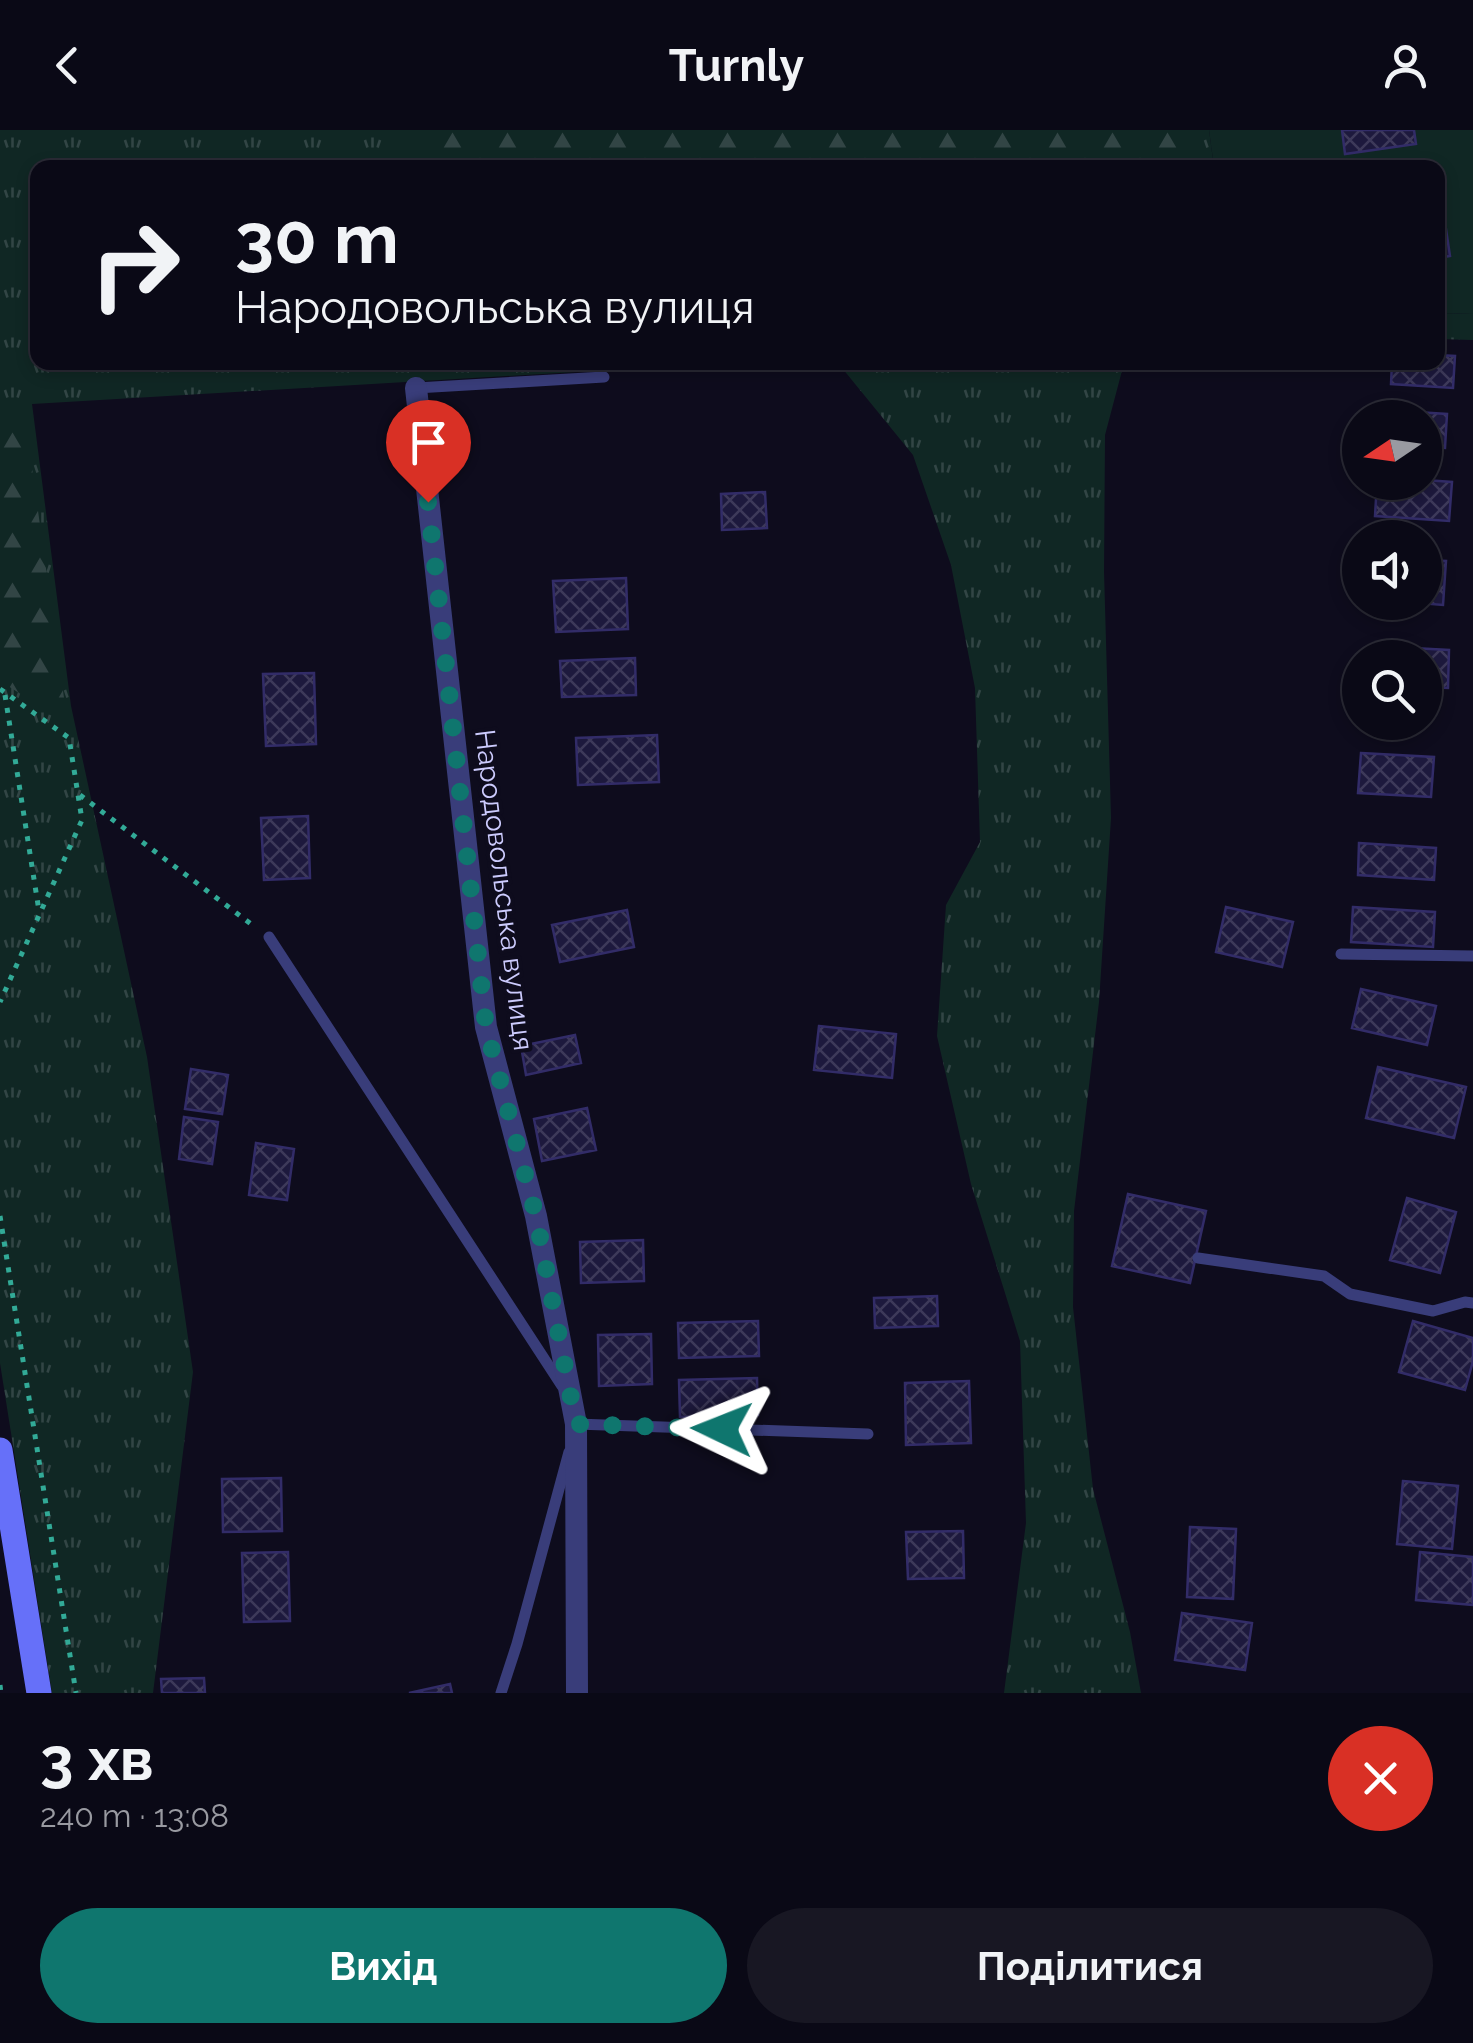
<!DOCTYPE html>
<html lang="uk">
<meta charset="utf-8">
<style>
body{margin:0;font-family:Raleway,sans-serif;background:#181723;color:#f1f3f6;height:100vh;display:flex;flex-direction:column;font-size:38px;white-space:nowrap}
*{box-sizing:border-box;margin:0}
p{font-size:32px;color:#999aa1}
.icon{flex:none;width:55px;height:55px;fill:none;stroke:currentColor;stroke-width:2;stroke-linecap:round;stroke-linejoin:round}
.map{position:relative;height:1563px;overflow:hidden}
.drawer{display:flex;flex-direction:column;background:#0a0916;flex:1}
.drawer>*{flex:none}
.banner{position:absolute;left:30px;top:30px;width:1415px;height:210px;border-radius:20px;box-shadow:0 5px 15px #0003,0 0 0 2px #2a2a35;background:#0a0916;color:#f1f3f6;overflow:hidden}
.needle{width:65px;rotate:257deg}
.buttons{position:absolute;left:1342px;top:270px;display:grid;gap:20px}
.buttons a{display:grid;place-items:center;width:100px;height:100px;border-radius:50%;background:#0a0916;box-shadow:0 5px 15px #0003,0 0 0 2px #2a2a35;font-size:50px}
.pin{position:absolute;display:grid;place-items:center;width:85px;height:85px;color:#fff;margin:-102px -42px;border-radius:50% 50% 50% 0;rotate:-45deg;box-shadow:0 0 10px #0007}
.pin .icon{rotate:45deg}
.me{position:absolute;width:110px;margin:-55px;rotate:272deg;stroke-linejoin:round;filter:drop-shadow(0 0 8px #0008)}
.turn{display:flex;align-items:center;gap:35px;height:210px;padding:0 40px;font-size:45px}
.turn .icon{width:130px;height:130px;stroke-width:2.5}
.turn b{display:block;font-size:70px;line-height:85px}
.round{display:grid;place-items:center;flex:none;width:105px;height:105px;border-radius:52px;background:#181723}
.head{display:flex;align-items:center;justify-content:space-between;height:170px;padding:0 40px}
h1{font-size:60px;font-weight:700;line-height:75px}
.cta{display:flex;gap:20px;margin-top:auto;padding:20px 40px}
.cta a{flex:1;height:115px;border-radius:60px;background:#0f766e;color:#fff;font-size:40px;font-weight:700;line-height:115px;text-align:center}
.cta a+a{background:#181723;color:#f1f3f6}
header{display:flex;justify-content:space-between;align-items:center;height:130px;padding:0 40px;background:#0a0916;font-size:45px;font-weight:700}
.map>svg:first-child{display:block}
.grass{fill:url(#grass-tufts)}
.forest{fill:url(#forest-firs)}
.green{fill:#102724}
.building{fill:url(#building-cross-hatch);stroke:#322c68;stroke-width:2.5}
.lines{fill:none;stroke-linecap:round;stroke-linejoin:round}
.path{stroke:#32aa97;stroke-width:5;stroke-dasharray:5 8;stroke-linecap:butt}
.lane{stroke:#393d7a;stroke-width:11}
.street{stroke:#393d7a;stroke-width:22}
.secondary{stroke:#6670f9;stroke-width:25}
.route{stroke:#0f766e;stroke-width:18;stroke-dasharray:0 32.4}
.labels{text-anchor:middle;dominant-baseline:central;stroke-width:8;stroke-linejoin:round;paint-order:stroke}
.street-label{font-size:28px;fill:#cccbfd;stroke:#0e0c1d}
</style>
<header><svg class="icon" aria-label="back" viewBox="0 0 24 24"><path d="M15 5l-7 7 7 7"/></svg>Turnly<svg class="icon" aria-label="person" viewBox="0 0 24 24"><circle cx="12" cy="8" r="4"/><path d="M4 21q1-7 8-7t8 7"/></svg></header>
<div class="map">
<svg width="1473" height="1563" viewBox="0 0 1473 1563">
<defs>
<pattern id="grass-tufts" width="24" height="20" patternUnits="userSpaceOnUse" patternTransform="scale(2.5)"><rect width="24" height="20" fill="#102724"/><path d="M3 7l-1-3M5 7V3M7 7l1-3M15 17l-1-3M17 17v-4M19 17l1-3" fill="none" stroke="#324545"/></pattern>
<pattern id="forest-firs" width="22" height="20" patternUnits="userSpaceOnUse" patternTransform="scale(2.5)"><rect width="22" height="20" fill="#102724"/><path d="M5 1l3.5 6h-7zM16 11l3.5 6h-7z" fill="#324545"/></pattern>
<pattern id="building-cross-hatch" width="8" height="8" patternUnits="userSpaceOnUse" patternTransform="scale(2.5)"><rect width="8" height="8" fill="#1d193d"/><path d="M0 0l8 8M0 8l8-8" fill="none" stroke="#3d395a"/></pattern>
</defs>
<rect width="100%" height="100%" fill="#0e0c1d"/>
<path class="grass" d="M 0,0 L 1209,0 L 1214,37 L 38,38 L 38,232 L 728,233 L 32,274 L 71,576 L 147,927 L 193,1242 L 153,1563 L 52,1563 L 0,1233 Z
M 1438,183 L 1473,184 L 1473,210 L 1438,209 Z
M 838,233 L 1124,233 L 1105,305 L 1104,442 L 1111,688 L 1099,872 L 1074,1081 L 1073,1177 L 1093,1359 L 1130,1502 L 1141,1563 L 1004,1563 L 1026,1393 L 1020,1211 L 971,1054 L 937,906 L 946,775 L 980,712 L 975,558 L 951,435 L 913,325 Z"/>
<path class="forest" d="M 416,0 L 1186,0 L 1191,37 L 436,38 L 417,9 Z
M 23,273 L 65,575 L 61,590 L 5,554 L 0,546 L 0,274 Z"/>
<path class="green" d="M 1209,0 L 1473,0 L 1473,184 L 1438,183 L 1438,38 L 1214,37 Z"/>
<path class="building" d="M 1342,0 L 1414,0 L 1416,14 L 1345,24 Z
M 1438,79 L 1443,79 L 1450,126 L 1438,128 Z
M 1438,225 L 1455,226 L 1453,258 L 1391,254 L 1392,232 L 1438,232 Z
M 1384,280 L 1447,284 L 1445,318 L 1425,317 L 1425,288 L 1384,288 Z
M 1425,350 L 1452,352 L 1449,391 L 1375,386 L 1377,352 L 1425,352 Z
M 765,362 L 767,398 L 722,400 L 721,364 Z
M 1425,430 L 1446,431 L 1443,475 L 1406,472 L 1425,472 Z
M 626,448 L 628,499 L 556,502 L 553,451 Z
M 1375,516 L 1449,520 L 1448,558 L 1425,557 L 1425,528 L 1374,528 Z
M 635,528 L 636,565 L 562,567 L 560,531 Z
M 314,543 L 316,614 L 266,616 L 263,544 Z
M 657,605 L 659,652 L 578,655 L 576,608 Z
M 1361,623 L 1434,627 L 1431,667 L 1358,663 Z
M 308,686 L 310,748 L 264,750 L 261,688 Z
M 1359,713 L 1436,718 L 1434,750 L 1358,745 Z
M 1226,777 L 1293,792 L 1282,837 L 1216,822 Z
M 1353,777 L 1435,782 L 1433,817 L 1351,812 Z
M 627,780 L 634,817 L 560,832 L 552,795 Z
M 1361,859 L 1436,876 L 1427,915 L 1352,898 Z
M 819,896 L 896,904 L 892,948 L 814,940 Z
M 575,905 L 581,933 L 526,945 L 521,916 Z
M 1378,937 L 1466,957 L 1454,1008 L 1366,988 Z
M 191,939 L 228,945 L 222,984 L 185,979 Z
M 587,978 L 596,1020 L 542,1031 L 534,989 Z
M 184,987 L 218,992 L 212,1034 L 179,1029 Z
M 256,1013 L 294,1019 L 287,1070 L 249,1065 Z
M 1128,1064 L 1206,1081 L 1190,1153 L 1112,1136 Z
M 1407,1068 L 1456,1082 L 1440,1143 L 1390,1130 Z
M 643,1110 L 644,1151 L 581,1153 L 580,1112 Z
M 937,1166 L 938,1196 L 875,1198 L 874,1168 Z
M 758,1191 L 759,1226 L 679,1228 L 678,1193 Z
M 1413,1191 L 1473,1208 L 1473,1231 L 1465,1260 L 1399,1242 Z
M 651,1204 L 652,1254 L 599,1256 L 598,1205 Z
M 757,1248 L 758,1285 L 680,1287 L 679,1250 Z
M 969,1251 L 971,1313 L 906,1315 L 905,1253 Z
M 281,1348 L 282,1401 L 223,1402 L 222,1349 Z
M 1403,1351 L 1458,1356 L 1452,1419 L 1397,1414 Z
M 1190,1397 L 1236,1399 L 1233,1469 L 1187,1467 Z
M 963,1401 L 964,1448 L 908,1449 L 906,1402 Z
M 288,1422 L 290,1491 L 244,1492 L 242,1423 Z
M 1420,1422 L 1473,1427 L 1473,1475 L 1416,1470 Z
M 1182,1483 L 1252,1493 L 1245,1540 L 1175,1530 Z
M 204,1548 L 205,1563 L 162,1563 L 161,1549 Z
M 450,1554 L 452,1563 L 409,1563 Z"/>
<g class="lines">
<path class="path" d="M 0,559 L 69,608 L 82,690 L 0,872
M 5,565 L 39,781
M 80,665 L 255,797
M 0,1086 L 76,1563
M 0,1555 L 1,1563"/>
<path class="lane" d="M 416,258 L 604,247
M 269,807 L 562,1256
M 1341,824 L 1473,826
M 1198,1128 L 1324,1146 L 1350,1164 L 1433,1181 L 1465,1172 L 1473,1173
M 575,1299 L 576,1294 L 868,1304
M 501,1563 L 517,1514 L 569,1322"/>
<path class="street" d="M 416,258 L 486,897 L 536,1086 L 576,1294 L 577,1563"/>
<path class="secondary" d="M 0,1320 L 39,1563"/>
</g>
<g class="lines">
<path class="route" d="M 428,372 L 486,897 L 536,1086 L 576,1294 L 722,1299"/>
</g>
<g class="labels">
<g class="street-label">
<text transform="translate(504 760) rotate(83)">Народовольська вулиця</text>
</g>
</g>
</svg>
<div class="buttons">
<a><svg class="needle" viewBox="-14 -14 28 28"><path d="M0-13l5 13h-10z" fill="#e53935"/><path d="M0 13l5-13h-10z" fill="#999aa1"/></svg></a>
<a><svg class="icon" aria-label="sound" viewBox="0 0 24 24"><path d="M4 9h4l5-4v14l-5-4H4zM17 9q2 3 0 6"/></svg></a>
<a><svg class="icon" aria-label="search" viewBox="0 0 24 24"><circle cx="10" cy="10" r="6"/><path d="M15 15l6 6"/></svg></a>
</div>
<div class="pin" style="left:428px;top:372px;background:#d93025"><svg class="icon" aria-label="arrive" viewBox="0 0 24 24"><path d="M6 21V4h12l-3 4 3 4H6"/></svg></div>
<svg class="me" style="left:722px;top:1299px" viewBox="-20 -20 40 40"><path d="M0-17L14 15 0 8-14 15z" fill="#0f766e" stroke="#fff" stroke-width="4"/></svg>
<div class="banner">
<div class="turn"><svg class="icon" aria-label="right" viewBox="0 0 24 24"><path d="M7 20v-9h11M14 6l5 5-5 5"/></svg><div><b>30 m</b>Народовольська вулиця</div></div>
</div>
</div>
<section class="drawer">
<div class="head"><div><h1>3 хв</h1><p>240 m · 13:08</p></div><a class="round" style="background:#d93025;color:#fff"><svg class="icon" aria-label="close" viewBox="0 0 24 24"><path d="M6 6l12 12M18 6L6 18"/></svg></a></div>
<div class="cta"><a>Вихід</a><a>Поділитися</a></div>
</section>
